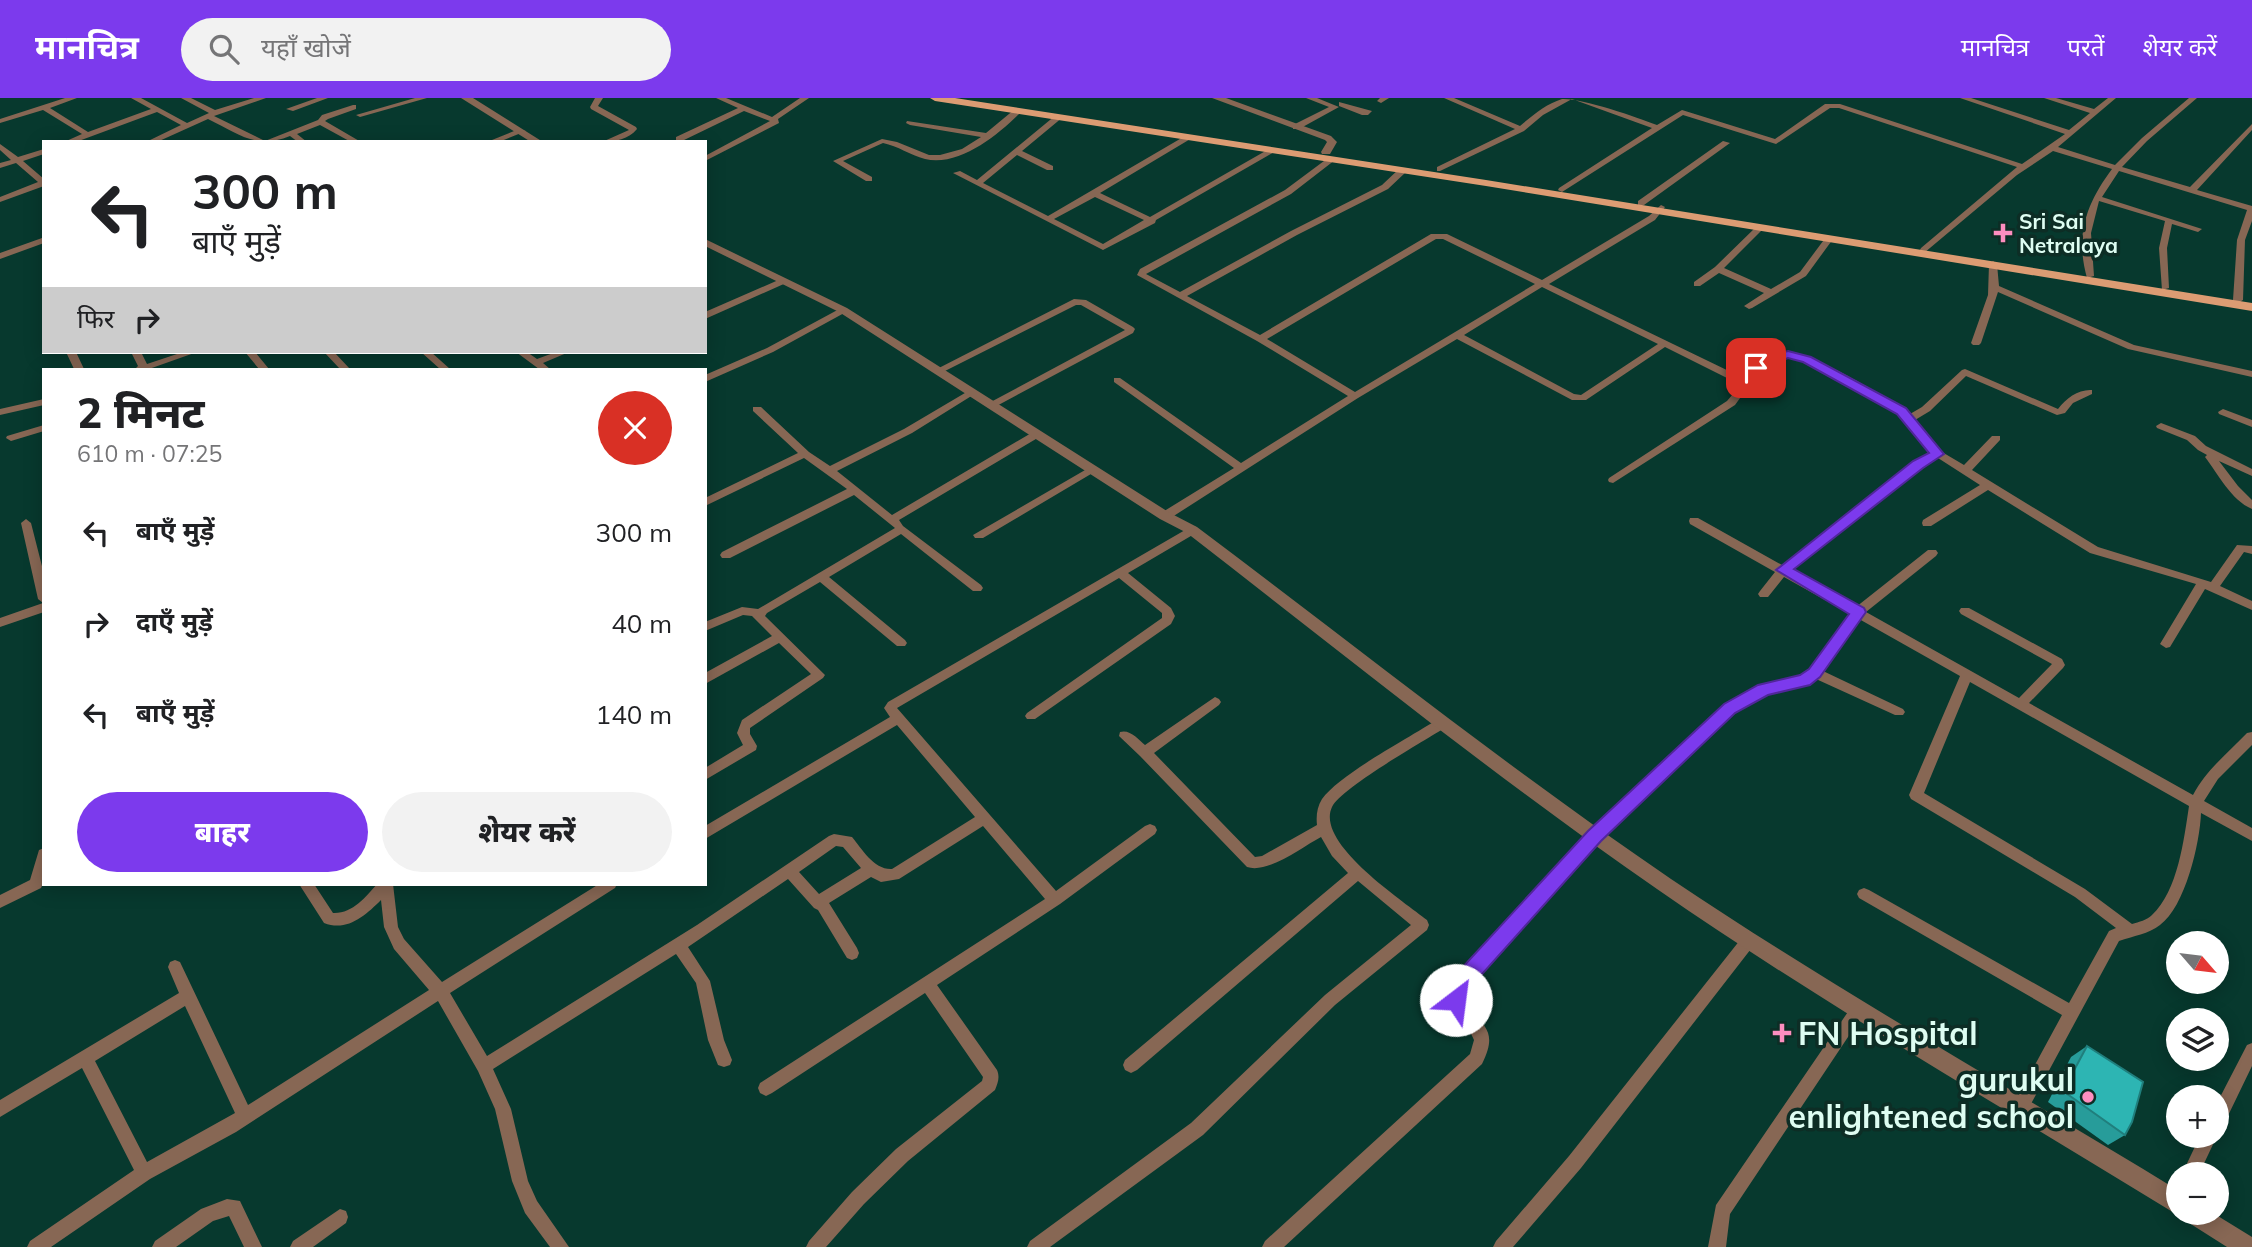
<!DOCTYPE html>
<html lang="hi">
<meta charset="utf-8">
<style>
body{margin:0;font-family:Mulish,"Noto Sans Devanagari",sans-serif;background:#f2f2f2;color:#202124;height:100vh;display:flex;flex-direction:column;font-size:26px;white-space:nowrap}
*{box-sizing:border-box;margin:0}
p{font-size:23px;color:#757577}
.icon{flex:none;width:38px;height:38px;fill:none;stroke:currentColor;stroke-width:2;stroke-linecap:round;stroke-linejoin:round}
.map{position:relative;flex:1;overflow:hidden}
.details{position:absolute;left:42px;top:270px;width:665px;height:518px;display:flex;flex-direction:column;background:#fff;border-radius:0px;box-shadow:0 4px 18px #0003}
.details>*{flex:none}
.guide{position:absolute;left:42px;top:42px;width:665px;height:214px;border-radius:0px;box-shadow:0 4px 18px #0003;background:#fff;color:#202124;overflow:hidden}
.needle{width:46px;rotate:118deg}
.buttons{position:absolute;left:2166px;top:833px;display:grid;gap:14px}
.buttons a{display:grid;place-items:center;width:63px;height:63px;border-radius:50%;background:#fff;box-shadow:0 4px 18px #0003;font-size:35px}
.pin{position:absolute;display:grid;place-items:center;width:60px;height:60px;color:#fff;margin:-30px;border-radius:14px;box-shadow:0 4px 10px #0006}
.me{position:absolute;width:77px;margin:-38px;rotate:30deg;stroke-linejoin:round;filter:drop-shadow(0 0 5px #0008)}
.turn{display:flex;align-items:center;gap:24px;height:147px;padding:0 35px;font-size:32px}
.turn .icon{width:91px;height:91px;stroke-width:2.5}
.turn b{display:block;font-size:49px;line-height:60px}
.then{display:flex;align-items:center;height:66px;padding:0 35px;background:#0003;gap:14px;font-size:26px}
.round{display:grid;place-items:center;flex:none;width:74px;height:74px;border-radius:37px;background:#f2f2f2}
.headline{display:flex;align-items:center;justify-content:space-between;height:119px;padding:0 35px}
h1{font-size:42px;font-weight:800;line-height:52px}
.button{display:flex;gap:14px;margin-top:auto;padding:14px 35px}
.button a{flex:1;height:80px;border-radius:42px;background:#7c3aed;color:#fff;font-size:28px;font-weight:800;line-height:80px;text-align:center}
.button a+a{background:#f2f2f2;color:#202124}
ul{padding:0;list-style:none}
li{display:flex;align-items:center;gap:21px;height:91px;padding:0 35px}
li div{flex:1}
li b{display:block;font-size:26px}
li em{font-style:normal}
header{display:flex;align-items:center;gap:42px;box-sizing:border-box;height:98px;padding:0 35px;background:#7c3aed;color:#fff}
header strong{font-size:33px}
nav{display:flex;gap:38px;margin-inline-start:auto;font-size:24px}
.search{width:490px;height:63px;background:#f2f2f2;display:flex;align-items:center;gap:18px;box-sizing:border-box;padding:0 24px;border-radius:38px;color:#757577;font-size:26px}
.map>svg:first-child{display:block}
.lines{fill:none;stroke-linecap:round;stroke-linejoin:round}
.minor{fill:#876754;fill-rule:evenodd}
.tertiary{fill:#876754;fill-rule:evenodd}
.primary{fill:#dc9c73;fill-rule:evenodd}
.wall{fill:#279c9a}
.building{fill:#2db5b3;stroke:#207f7d;stroke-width:2}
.route{fill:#7c3aed;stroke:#51269a;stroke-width:2}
.poi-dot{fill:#fd8ebf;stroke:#0d2d25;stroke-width:2.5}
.labels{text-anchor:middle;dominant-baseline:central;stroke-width:7;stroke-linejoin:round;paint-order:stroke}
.far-poi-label{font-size:21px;font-weight:bold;fill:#defdf2;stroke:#0d2d25;text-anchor:start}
.near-poi-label{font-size:32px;font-weight:bold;fill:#defdf2;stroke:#0d2d25;text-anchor:start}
</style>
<header>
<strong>मानचित्र</strong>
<div class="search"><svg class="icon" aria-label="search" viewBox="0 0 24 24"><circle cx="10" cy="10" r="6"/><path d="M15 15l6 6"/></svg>यहाँ खोजें</div>
<nav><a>मानचित्र</a><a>परतें</a><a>शेयर करें</a></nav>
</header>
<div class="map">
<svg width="2252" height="1149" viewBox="0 0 2252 1149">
<rect width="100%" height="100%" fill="#07392e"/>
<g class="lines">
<path class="minor" d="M 65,0 L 77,0 L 50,10 L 88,34 L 151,11 L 131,0 L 141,0 L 187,25 L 209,15 L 181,0 L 191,0 L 215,12 L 254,0 L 266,0 L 214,18 L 265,43 L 318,22 L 322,17 L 353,7 L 356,7 L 356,11 L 328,21 L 325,23 L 361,44 L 351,44 L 320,27 L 297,36 L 307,44 L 298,44 L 290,38 C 256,52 239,36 208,21 L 157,44 L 146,44 L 181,27 L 157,14 L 76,44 L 64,44 L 82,36 L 43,12 L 0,25 L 0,21 Z
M 317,0 L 328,0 L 293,13 L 286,11 Z
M 415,0 L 427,0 L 360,19 L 356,17 Z
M 595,0 L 603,0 L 598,8 L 636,29 L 637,31 C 629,41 615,44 602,44 L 629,32 L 591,11 L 590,9 Z
M 716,0 L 726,0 L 772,19 L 800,0 L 809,0 L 778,21 L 779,25 L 705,63 L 705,58 L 770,23 L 744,13 L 682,43 L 676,43 L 676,39 L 738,10 Z
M 1306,0 L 1317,0 L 1339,9 L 1299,31 L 1293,31 L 1293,27 L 1329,9 Z
M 1380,0 L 1389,0 L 1381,5 L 1377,3 Z
M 1444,0 L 1454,0 L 1520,28 C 1533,17 1546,6 1562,1 C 1582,0 1636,19 1657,27 L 1682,12 L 1775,41 L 1825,6 L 1840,6 L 2022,66 L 2065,36 L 1960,0 L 1971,0 L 2069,32 L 2090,15 L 2044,0 L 2056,0 L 2094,11 L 2108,0 L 2116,0 L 2058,49 L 2115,67 L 2142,40 L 2189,0 L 2197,0 L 2147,43 L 2122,69 L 2190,89 L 2252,26 L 2252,32 L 2197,92 L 2252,108 L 2252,123 L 2245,142 L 2243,202 L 2238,205 L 2233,202 L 2237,142 L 2247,112 L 2119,73 L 2102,99 L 2202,131 L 2198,134 L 2172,126 L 2167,150 L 2169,190 L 2162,192 L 2159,150 L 2165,123 L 2099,103 L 2091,135 L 2094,178 L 2087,180 C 2075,137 2086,106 2112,71 L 2053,53 L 2017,77 L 1924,155 L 1920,152 L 1921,150 L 2017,69 L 1839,10 L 1830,10 L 1776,46 L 1683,17 L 1562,94 L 1558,92 L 1559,90 L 1652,30 L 1572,1 L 1543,17 L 1524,33 L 1440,73 L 1437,73 L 1437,69 L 1515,31 Z
M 1339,4 L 1372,13 L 1368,17 L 1362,17 L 1339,8 Z
M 1015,11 L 1022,13 C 999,36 960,69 925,61 C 910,57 898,48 883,45 L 843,63 L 872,79 L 872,83 L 866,83 L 833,63 L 882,41 L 897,44 L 929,57 L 940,57 L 962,51 L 981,39 L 910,27 L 906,25 L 907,23 L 986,35 Z
M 1056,17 L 1063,19 L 1022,53 L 1053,68 L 1053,72 L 1047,72 L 1017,57 L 983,85 L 1048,118 L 1185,38 L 1192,40 L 1100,95 L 1150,119 L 1269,51 L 1276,53 L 1156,122 L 1155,125 L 1103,152 L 953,75 L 960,73 L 977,82 ZM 1095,99 L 1144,122 L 1103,146 L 1054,121 Z
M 519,31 L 526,33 L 499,44 L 487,44 Z
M 1723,43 L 1730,45 L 1644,107 L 1638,107 L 1638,103 Z
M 0,46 L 18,59 L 44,51 L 44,56 L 23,63 L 44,81 L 44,88 L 0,104 L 0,99 L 38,84 L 16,65 L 0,70 L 0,65 L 11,62 L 0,52 Z
M 1328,60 L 1335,62 L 1291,96 L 1146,176 L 1180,194 L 1291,133 L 1382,87 L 1400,70 L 1406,70 L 1406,74 L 1388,91 L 1297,137 L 1187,198 L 1260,237 L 1431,136 L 1447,136 L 1542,182 L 1649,118 L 1661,107 L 1665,109 L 1655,122 L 1549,186 L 1735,276 C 1752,276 1766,257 1783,255 C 1809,251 1880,297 1906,311 L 1910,316 L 1922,309 L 1962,272 L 1965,271 L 2058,311 C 2066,300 2079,291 2092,292 L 2092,296 L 2073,305 L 2065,315 L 2057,317 L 1966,278 L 1930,313 L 1915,322 L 1942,354 L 1964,367 L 1992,338 L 2000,338 L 2000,342 L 1972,372 L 2098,449 L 2211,484 L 2237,447 L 2252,448 L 2252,456 L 2244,454 L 2220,488 L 2252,503 L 2252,512 L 2205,491 L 2170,549 L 2166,550 L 2160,546 L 2196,486 L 2090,455 L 1988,392 L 1931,428 L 1923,428 L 1922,425 L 1923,422 L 1980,387 L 1938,360 L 1922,368 L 1790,472 L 1856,509 L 1928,452 L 1936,452 L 1938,455 L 1936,458 L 1866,514 L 2019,600 L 2052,566 L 1961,516 L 1959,513 L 1961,510 L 1969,510 L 2062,561 L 2065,567 L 2063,570 L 2029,605 L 2193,697 C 2206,672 2228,655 2247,635 L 2252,634 L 2252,647 L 2218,681 L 2204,703 L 2252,730 L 2252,743 L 2201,715 C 2200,745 2185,809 2160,827 C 2149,836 2133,838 2119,843 L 2026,1015 L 2020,1017 L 2014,1015 L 2012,1009 L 2062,917 L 1859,800 L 1857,796 L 1859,792 L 1864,790 L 1869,792 L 2069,905 L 2109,833 L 2116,830 L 2075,799 L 1911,701 L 1909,697 L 1960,578 L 1859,521 L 1823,573 L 1903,611 L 1905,614 L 1903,617 L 1895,617 L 1816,581 L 1805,587 L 1767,596 L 1734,613 L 1600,742 L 1464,893 C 1469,927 1504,923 1482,966 L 1284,1149 L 1262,1149 L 1265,1143 L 1470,956 L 1474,942 C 1467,924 1442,907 1451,886 L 1590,734 L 1726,607 L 1760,589 L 1801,578 L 1811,572 L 1850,516 L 1784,479 L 1768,499 L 1760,499 L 1758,496 L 1760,493 L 1775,474 L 1690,426 L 1689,423 L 1690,420 L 1698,420 L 1782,467 L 1914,364 L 1932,355 L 1898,315 L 1804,264 C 1798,263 1792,260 1786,260 C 1769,260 1756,281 1739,282 L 1743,296 L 1735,307 L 1613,385 L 1609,384 L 1608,382 L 1609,380 L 1727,303 L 1733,296 L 1729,281 L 1665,249 L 1586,302 L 1572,302 L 1457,241 L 1358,300 L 1169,421 L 1161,421 L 1160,418 L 1161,415 L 1234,370 L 1114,284 L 1114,280 L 1120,280 L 1241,365 L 1348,298 L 1257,243 L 1137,177 L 1140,171 L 1285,92 ZM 1436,141 L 1443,141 L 1535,186 L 1355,294 L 1267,241 ZM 1542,189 L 1658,246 L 1581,297 L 1574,296 L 1464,237 ZM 1970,584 L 2189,708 C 2184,741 2178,793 2152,817 C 2147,822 2139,824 2132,826 L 2085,791 L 1924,695 Z
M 1757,128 L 1764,130 L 1724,170 L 1771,191 L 1800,174 L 1826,139 L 1833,141 L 1806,178 L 1752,210 L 1749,211 L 1744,208 L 1764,195 L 1719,175 L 1700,188 L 1694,188 L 1694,184 L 1715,169 Z
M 42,140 L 44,145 L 0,161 L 0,155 Z
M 1993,163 L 1997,166 L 1999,188 L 2134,247 L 2252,273 L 2252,279 L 2128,251 L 1998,194 L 1981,245 L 1979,247 L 1973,247 L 1971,245 L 1988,197 L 1989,166 Z
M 783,180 L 787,183 L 786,185 L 705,221 L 705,214 Z
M 1074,201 L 1086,202 L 1133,229 L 1135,231 L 1133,235 L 991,311 L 986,308 L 987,306 L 1125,232 L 1081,207 L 1076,207 L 941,275 L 938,276 L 933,273 Z
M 843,209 L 848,212 L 846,214 L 773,254 L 705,284 L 705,277 L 767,250 Z
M 66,254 L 76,254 L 84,271 L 74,271 Z
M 131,254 L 141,254 L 147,266 L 183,254 L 197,254 L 149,271 L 135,271 L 138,268 Z
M 245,254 L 255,254 L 269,271 L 259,271 Z
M 324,254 L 334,254 L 350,271 L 340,271 Z
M 421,254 L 431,254 L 450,271 L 440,271 Z
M 516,254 L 527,254 L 537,261 L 556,254 L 569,254 L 543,265 L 550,271 L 539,271 Z
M 970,292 L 973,293 L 973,297 L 912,335 L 837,373 L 892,417 L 1033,334 L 1041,334 L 1041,338 L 899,422 L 903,428 L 981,487 L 983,490 L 981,493 L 973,493 L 901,436 L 829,479 L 905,542 L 907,545 L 905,548 L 897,548 L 820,484 L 767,515 L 765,518 L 825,577 L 823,580 L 750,630 L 750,636 L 757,648 L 756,652 L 705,682 L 705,670 L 743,647 L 737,635 L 742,622 L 811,576 L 779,545 L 705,586 L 705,575 L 772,538 L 752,518 L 743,517 L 705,533 L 705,524 L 742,509 L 758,511 L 895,430 L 854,397 L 730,460 L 722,460 L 720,457 L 722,454 L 847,391 L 804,360 L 705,408 L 705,400 L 798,355 L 753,313 L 753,309 L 761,309 L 809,354 L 830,368 L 904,331 Z
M 44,301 L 44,307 L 0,317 L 0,311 Z
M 2223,311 L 2252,322 L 2252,329 L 2219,316 L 2218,314 Z
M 2161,325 L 2195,338 L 2206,348 L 2252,371 L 2252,378 L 2219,363 L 2238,388 L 2252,402 L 2252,411 C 2231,402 2218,376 2205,359 L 2207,357 L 2198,352 L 2187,342 L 2157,330 L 2156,328 Z
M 44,327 L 44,333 L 11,343 L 6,340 L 7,338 Z
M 1092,368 L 1097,371 L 1096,373 L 983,440 L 975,440 L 973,437 Z
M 26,421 L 31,425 L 44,476 L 44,514 L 0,529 L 0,520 L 43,505 L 38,501 L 21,425 Z
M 1192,428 L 1196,429 L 1198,432 L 1196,435 L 1128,475 L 1171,510 L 1175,518 L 1171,526 L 1035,621 L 1027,621 L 1025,618 L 1027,615 L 1162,520 L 1162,515 L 1119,480 L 897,610 L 1056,793 L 1145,728 L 1150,726 L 1155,728 L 1157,732 L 1155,736 L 1060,806 L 937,887 L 997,972 C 1000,979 998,985 995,992 L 908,1063 L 864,1106 L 826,1149 L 806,1149 L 809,1143 L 852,1094 L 896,1051 L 982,983 L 983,979 L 925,895 L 772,995 L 766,998 L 760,995 L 758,990 L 760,985 L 1045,801 L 983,728 L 899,781 L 881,784 L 871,779 L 829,805 L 857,850 L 859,855 L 857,860 L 852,862 L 847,860 L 818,812 L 814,810 L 788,781 L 688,849 L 710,883 L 724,942 L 732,962 L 730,967 L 724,969 L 718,967 L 708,942 L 696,885 L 676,856 L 493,971 L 511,1011 L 528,1083 L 537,1103 L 569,1149 L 550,1149 L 525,1115 L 512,1083 L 495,1011 L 478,973 L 438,903 L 236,1034 L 150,1081 L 51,1149 L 27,1149 L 30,1143 L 134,1072 L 82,970 L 0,1019 L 0,1002 L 179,895 L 168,869 L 170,864 L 175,862 L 180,864 L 248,1007 L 429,892 L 394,851 L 384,829 L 381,802 C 365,818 347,834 324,825 L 299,786 L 314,786 L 333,815 C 352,816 366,799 377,786 L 393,786 L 398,829 L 404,841 L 442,884 L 599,786 L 617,786 L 615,790 L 450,895 L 487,958 L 697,827 L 829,738 L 834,736 L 852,739 C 862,751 874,772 892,771 L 975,719 L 897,627 L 705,741 L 705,728 L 890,619 L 884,610 L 888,604 ZM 836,748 L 843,749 L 861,770 L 819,796 L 799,774 ZM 185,908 L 235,1015 L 147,1064 L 95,963 Z
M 1215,599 L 1219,601 L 1221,604 L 1219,607 L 1154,655 L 1255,759 L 1262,758 L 1317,727 C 1316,718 1317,709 1322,701 C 1340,676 1409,640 1438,621 L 1446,621 L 1448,625 L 1446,629 C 1424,643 1341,690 1332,709 C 1315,745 1402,802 1427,822 L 1429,827 L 1427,832 L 1335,907 L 1203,1037 L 1050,1149 L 1027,1149 L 1030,1143 L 1191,1025 L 1325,897 L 1411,827 L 1358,783 L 1137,972 L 1131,975 L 1125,972 L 1123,967 L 1125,962 L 1348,775 L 1332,758 L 1321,739 C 1302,749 1268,776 1247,769 L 1140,658 L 1119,638 L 1120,634 C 1130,631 1138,641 1145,647 Z
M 44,750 L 44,783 L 41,790 L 0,810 L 0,797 L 30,782 L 39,752 Z
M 1749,835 L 1754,837 L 1756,842 L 1754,847 L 1581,1070 L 1513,1149 L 1493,1149 L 1496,1143 L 1569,1058 L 1744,837 Z
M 1859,903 L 1864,905 L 1867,910 L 1864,915 L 1730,1116 L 1726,1149 L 1708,1149 L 1716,1107 L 1854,905 Z
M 2252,945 L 2252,968 L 2223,1028 L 2217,1030 L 2217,1005 L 2247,947 Z
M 2200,1038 L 2217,1038 L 2199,1076 L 2182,1076 Z
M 227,1101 L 240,1103 L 262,1149 L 244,1149 L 229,1118 L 213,1123 L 176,1149 L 152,1149 L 155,1143 L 201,1111 Z
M 340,1111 L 346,1113 L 348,1119 L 346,1125 L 313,1149 L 290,1149 L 293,1143 Z"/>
<path class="tertiary" d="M 461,0 L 473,0 L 543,44 L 531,44 Z
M 1212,0 L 1226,0 L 1331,38 L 1337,44 L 1330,56 L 1322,56 L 1321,54 L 1327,44 L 1325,42 Z
M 705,141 L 847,210 L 1170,415 L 1197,429 C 1354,547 1508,670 1671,781 C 1836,892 2009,989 2179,1093 L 2179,1115 L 2182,1115 L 2179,1116 L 2171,1113 C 1999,1007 1823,906 1657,791 C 1495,679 1342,555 1187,435 L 1160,421 L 839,214 L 705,148 Z
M 2183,1115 L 2213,1115 L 2252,1139 L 2252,1149 L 2227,1149 L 2186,1123 Z"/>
<path class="primary" d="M 930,0 L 955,0 L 1486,82 L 2252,205 L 2252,213 L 1486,88 L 935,3 Z"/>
</g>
<path class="wall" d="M 2087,948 L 2125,1037 L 2108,1047 L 2048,1004 L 2071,959 Z"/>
<path class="building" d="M 2087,948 L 2143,984 L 2132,1024 L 2125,1037 L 2063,993 Z"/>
<path class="route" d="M 1788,253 L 1811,259 L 1906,310 L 1944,356 L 1923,370 L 1794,471 L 1864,510 L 1866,514 L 1820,579 L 1810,587 L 1768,597 L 1735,615 L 1601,743 L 1466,894 L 1463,908 L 1456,911 L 1449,908 L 1446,902 L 1449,884 L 1588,733 L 1724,606 L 1758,587 L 1800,577 L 1809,571 L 1849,516 L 1776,472 L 1913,363 L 1929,355 L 1897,316 L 1803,264 L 1788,260 L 1756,273 L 1750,270 L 1772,257 Z"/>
<g class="poi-dot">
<path d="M1999.5 124.5h7v7h7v7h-7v7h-7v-7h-7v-7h7z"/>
<path d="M1778.5 924.5h7v7h7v7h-7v7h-7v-7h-7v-7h7z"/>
<circle cx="2088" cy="999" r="7"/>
</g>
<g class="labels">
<g class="far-poi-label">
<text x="2019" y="123">Sri Sai<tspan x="2019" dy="24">Netralaya</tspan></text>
</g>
<g class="near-poi-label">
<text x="1798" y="935">FN Hospital</text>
<text x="2074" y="981" text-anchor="end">gurukul<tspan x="2074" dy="37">enlightened school</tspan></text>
</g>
</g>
</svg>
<div class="buttons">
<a><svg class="needle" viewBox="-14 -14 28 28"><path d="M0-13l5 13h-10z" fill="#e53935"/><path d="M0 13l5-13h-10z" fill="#757577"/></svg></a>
<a><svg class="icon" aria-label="layers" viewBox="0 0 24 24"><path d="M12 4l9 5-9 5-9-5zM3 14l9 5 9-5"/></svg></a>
<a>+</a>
<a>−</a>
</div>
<div class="pin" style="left:1756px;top:270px;background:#d93025"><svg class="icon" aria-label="arrive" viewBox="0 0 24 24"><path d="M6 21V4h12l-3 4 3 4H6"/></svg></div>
<svg class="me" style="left:1456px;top:902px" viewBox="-20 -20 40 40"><circle r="19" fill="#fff"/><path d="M0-13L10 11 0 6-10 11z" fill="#7c3aed"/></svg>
<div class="guide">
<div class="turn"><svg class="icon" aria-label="left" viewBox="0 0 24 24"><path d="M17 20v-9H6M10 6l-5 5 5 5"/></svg><div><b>300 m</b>बाएँ मुड़ें</div></div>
<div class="then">फिर<svg class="icon" aria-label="right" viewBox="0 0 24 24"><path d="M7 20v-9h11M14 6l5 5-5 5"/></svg></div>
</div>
<section class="details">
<div class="headline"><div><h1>2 मिनट</h1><p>610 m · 07:25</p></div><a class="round" style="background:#d93025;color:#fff"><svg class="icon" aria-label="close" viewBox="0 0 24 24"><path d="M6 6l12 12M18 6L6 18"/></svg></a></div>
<ul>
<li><svg class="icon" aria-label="left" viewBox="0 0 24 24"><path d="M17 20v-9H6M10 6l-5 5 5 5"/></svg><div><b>बाएँ मुड़ें</b></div><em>300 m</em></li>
<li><svg class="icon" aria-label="right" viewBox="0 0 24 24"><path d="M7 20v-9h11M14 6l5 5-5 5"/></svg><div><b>दाएँ मुड़ें</b></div><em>40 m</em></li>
<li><svg class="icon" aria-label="left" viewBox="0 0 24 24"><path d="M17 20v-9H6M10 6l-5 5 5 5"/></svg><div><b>बाएँ मुड़ें</b></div><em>140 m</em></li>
</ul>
<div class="button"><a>बाहर</a><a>शेयर करें</a></div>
</section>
</div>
